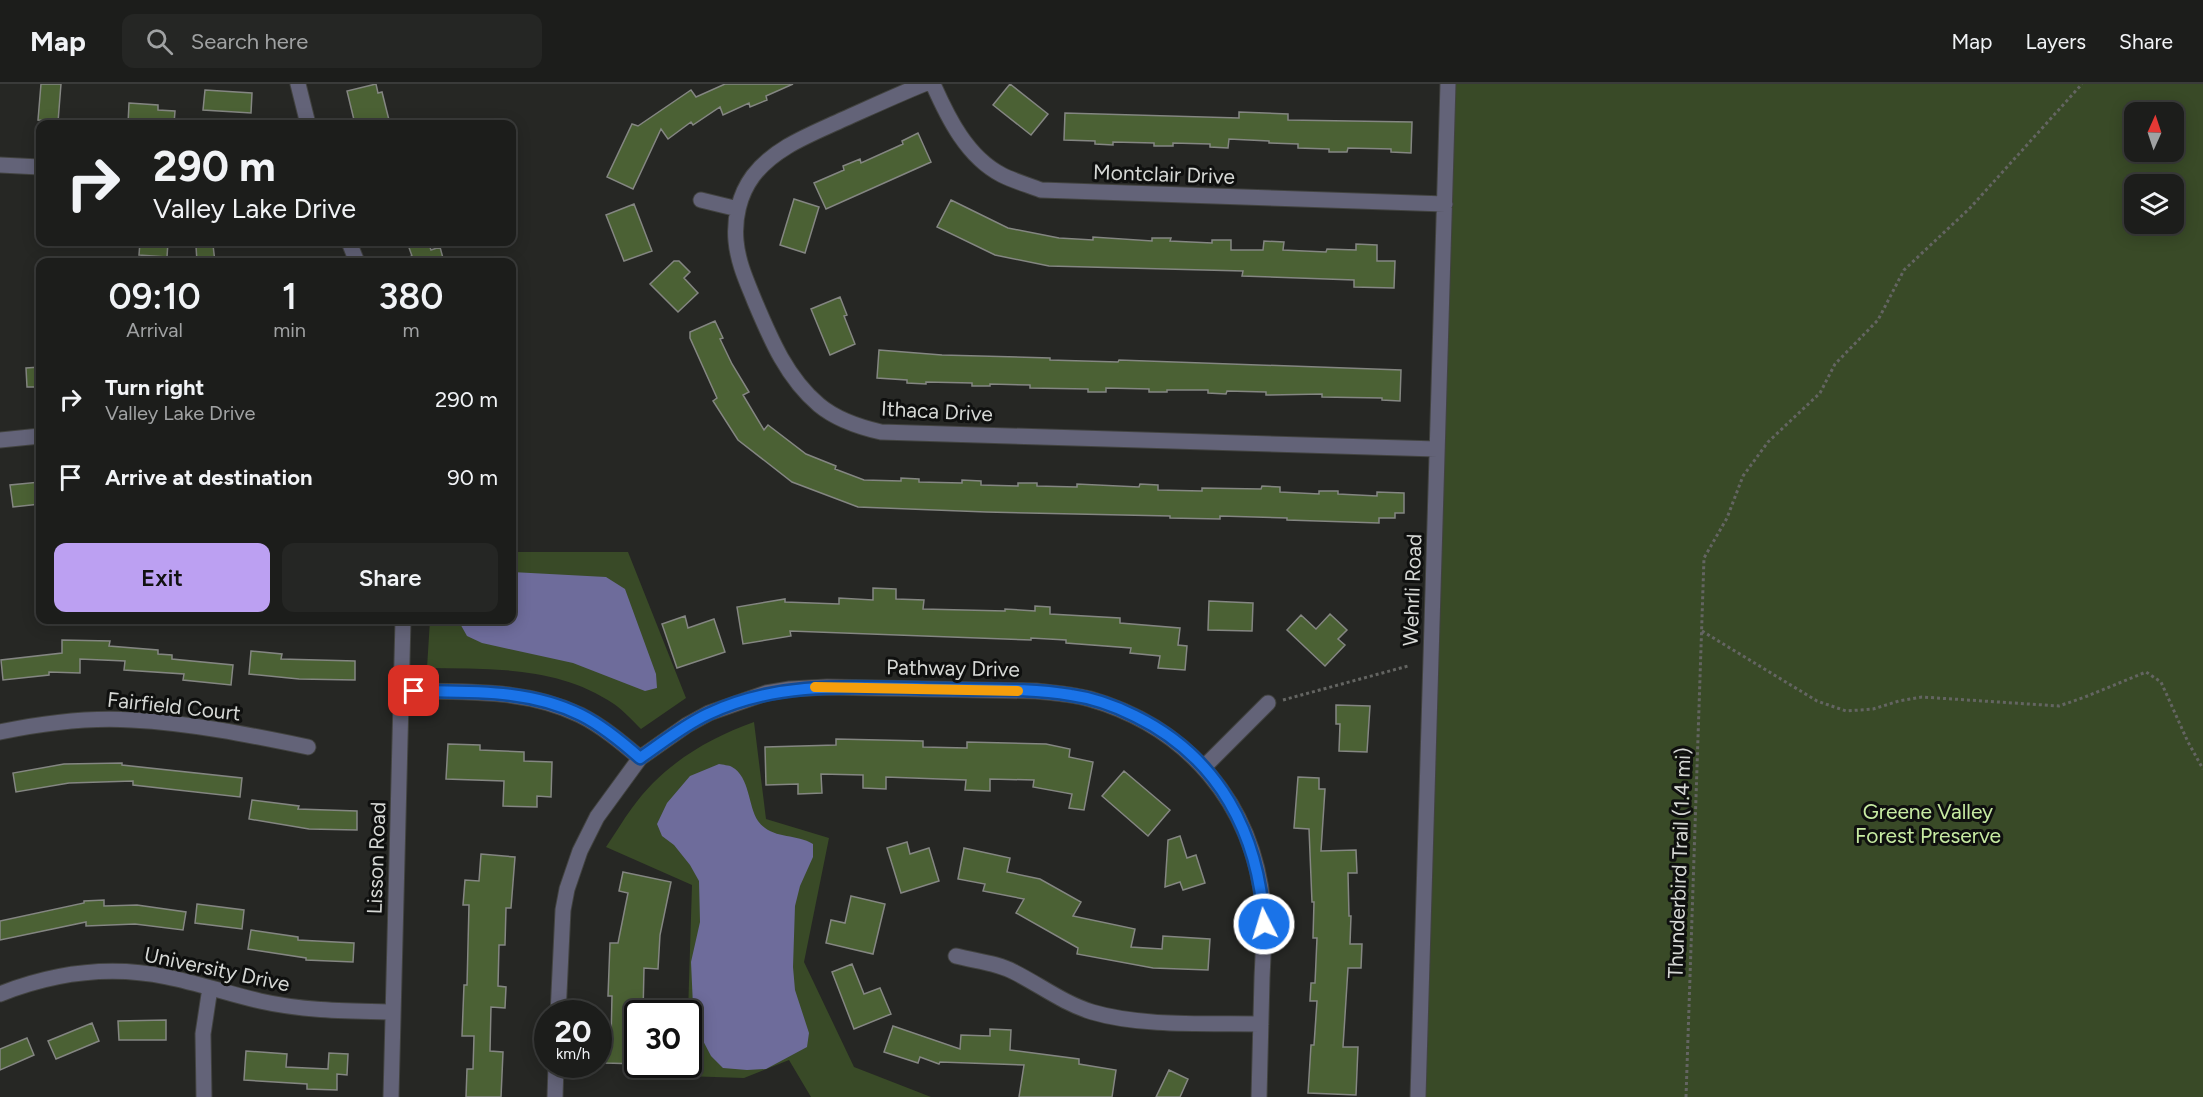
<!DOCTYPE html>
<style>
body{margin:0;font-family:Figtree,sans-serif;background:#252624;color:#f1f3f6;height:100vh;display:flex;flex-direction:column;font-size:22px;white-space:nowrap}
*{box-sizing:border-box;margin:0}
p{font-size:20px;color:#a0a2a3}
.icon{flex:none;width:33px;height:33px;fill:none;stroke:currentColor;stroke-width:2;stroke-linecap:round;stroke-linejoin:round}
.map{position:relative;flex:1;overflow:hidden}
.sheet{position:absolute;left:36px;top:174px;width:480px;height:366px;display:flex;flex-direction:column;background:#1c1d1b;border-radius:12px;box-shadow:0 3px 15px #0003,0 0 0 2px #3a3b3a}
.sheet>*{flex:none}
.top-card{position:absolute;left:36px;top:36px;width:480px;height:126px;border-radius:12px;box-shadow:0 3px 15px #0003,0 0 0 2px #3a3b3a;background:#1c1d1b;color:#f1f3f6;overflow:hidden}
.needle{width:39px;rotate:3deg}
.buttons{position:absolute;left:2124px;top:18px;display:grid;gap:12px}
.buttons a{display:grid;place-items:center;width:60px;height:60px;border-radius:12px;background:#1c1d1b;box-shadow:0 3px 15px #0003,0 0 0 2px #3a3b3a;font-size:30px}
.speed{position:absolute;left:534px;top:916px;display:flex;gap:12px;font-size:30px;font-weight:700;text-align:center}
.speed>*{display:grid;place-content:center;width:78px;height:78px;border-radius:50%;background:#1c1d1b;box-shadow:0 3px 15px #0003,0 0 0 2px #3a3b3a;line-height:1}
.speed small{font-size:15px;font-weight:400}
.speed .limit{border:3px solid #111;border-radius:9px;background:#fff;color:#111}
.pin{position:absolute;display:grid;place-items:center;width:51px;height:51px;color:#fff;margin:-26px;border-radius:12px;box-shadow:0 3px 9px #0006}
.me{position:absolute;width:66px;margin:-33px;rotate:355deg;stroke-linejoin:round;filter:drop-shadow(0 0 4px #0008)}
.turn{display:flex;align-items:center;gap:21px;height:126px;padding:0 18px;font-size:27px}
.turn .icon{width:78px;height:78px;stroke-width:2.5}
.turn b{display:block;font-size:42px;line-height:51px}
.eta{display:flex;justify-content:space-evenly;align-items:center;height:102px;text-align:center}
.eta b{font-size:36px;font-weight:600;line-height:42px}
.cta{display:flex;gap:12px;margin-top:auto;padding:12px 18px}
.cta a{flex:1;height:69px;border-radius:12px;background:#bca0f2;color:#111;font-size:24px;font-weight:600;line-height:69px;text-align:center}
.cta a+a{background:#252624;color:#f1f3f6}
ul{padding:0;list-style:none}
li{display:flex;align-items:center;gap:18px;height:78px;padding:0 18px}
li div{flex:1}
li b{display:block;font-size:22px}
li em{font-style:normal}
header{display:flex;align-items:center;gap:36px;box-sizing:border-box;height:84px;padding:0 30px;background:#1c1d1b;border-bottom:2px solid #3a3b3a}
header strong{font-size:28px}
nav{display:flex;gap:33px;margin-inline-start:auto;font-size:21px}
.search{width:420px;height:54px;background:#252624;display:flex;align-items:center;gap:15px;box-sizing:border-box;padding:0 21px;border-radius:12px;color:#a0a2a3;font-size:22px}
.map>svg:first-child{display:block}
.green{fill:#394a27;fill-rule:evenodd}
.water{fill:#6e6c9b}
.building{fill:#4b6134;stroke:#848682;stroke-width:1.5}
.lines{fill:none;stroke-linecap:round;stroke-linejoin:round}
.minor-casing{stroke:#424340;stroke-width:17}
.path{stroke:#646562;stroke-width:3;stroke-dasharray:3 3;stroke-linecap:butt}
.minor{stroke:#636378;stroke-width:15}
.route-casing{stroke:#114b97;stroke-width:15}
.route{stroke:#1a73e8;stroke-width:10}
.slow{stroke:#f59e0b;stroke-width:10}
.labels{text-anchor:middle;dominant-baseline:central;stroke-width:6;stroke-linejoin:round;paint-order:stroke}
.street-label{font-size:21px;fill:#d6d8d5;stroke:#0f100f}
.park-label{font-size:21px;fill:#c7eba2;stroke:#0f100f}
</style>
<header>
<strong>Map</strong>
<div class="search"><svg class="icon" aria-label="search" viewBox="0 0 24 24"><circle cx="10" cy="10" r="6"/><path d="M15 15l6 6"/></svg>Search here</div>
<nav><a>Map</a><a>Layers</a><a>Share</a></nav>
</header>
<div class="map">
<svg width="2203" height="1013" viewBox="0 0 2203 1013">
<rect width="100%" height="100%" fill="#262724"/>
<path class="green" d="M 1448,0 L 2203,0 L 2203,1013 L 1418,1013 ZM 2134,28 L 2174,28 L 2174,68 L 2134,68 ZM 2134,100 L 2174,100 L 2174,140 L 2134,140 Z
M 512,468 L 628,468 L 686,614 L 641,645 C 633,637 624,627 614,620 C 558,582 492,585 427,584 L 430,536 L 512,536 Z
M 754,638 L 766,735 L 829,754 L 804,878 L 854,983 L 931,1013 L 811,1013 L 789,976 L 744,994 L 685,992 L 686,981 L 688,981 L 688,930 L 692,801 L 606,763 C 615,750 623,736 632,724 C 662,682 706,655 754,638 Z"/>
<path class="water" d="M 512,488 L 606,493 L 625,505 L 656,590 L 657,604 L 645,607 L 573,579 L 482,559 L 467,552 L 458,536 L 512,536 Z
M 719,680 C 723,681 729,681 732,683 C 750,693 748,722 758,737 C 772,756 795,749 813,760 L 813,773 L 800,802 L 795,822 L 793,883 L 795,906 L 809,949 L 807,963 L 766,985 L 747,986 L 723,984 L 711,972 L 700,951 L 693,922 L 691,878 L 700,838 L 699,797 L 690,781 L 674,761 L 662,752 L 657,740 L 667,719 L 690,692 Z"/>
<path class="building" d="M 41,0 L 61,0 L 58,38 L 38,36 Z
M 376,0 L 378,9 L 382,8 L 390,40 L 361,40 L 360,35 L 354,36 L 347,7 Z
M 725,0 L 793,0 L 766,12 L 767,16 L 750,23 L 749,19 L 723,31 L 720,23 L 693,41 L 691,38 L 668,55 L 661,45 L 633,105 L 607,93 L 632,40 L 638,42 L 691,6 L 696,13 Z
M 1010,0 L 1048,30 L 1031,51 L 993,21 Z
M 205,6 L 252,9 L 251,29 L 203,26 Z
M 129,19 L 158,21 L 158,26 L 175,27 L 174,40 L 128,40 Z
M 1239,28 L 1288,30 L 1288,36 L 1412,38 L 1411,69 L 1391,68 L 1391,65 L 1348,64 L 1347,68 L 1329,68 L 1329,65 L 1298,64 L 1298,60 L 1269,59 L 1269,57 L 1229,55 L 1228,64 L 1210,63 L 1210,60 L 1173,59 L 1173,62 L 1154,62 L 1154,59 L 1113,58 L 1113,61 L 1095,60 L 1095,57 L 1064,56 L 1065,29 L 1239,34 Z
M 918,49 L 931,78 L 826,125 L 814,99 L 844,86 L 843,82 L 860,75 L 861,79 L 903,60 L 902,57 Z
M 794,115 L 819,123 L 805,169 L 780,161 Z
M 951,116 L 1008,144 L 1059,154 L 1093,156 L 1093,153 L 1152,157 L 1152,154 L 1171,154 L 1170,157 L 1212,159 L 1212,156 L 1231,156 L 1231,166 L 1263,166 L 1264,157 L 1284,158 L 1283,166 L 1326,168 L 1327,165 L 1356,166 L 1356,160 L 1377,161 L 1377,177 L 1395,177 L 1394,204 L 1354,203 L 1354,196 L 1242,192 L 1243,187 L 1049,182 L 995,171 L 937,143 Z
M 634,120 L 652,167 L 624,177 L 606,131 Z
M 140,158 L 168,158 L 167,173 L 139,171 Z
M 407,158 L 428,158 L 431,166 L 440,163 L 444,178 L 402,178 L 402,175 L 412,172 Z
M 213,161 L 215,178 L 197,178 L 196,162 Z
M 674,177 L 679,177 L 690,188 L 684,194 L 698,209 L 678,228 L 650,200 Z
M 840,213 L 847,231 L 844,232 L 855,260 L 830,271 L 811,225 Z
M 715,237 L 723,254 L 720,255 L 732,280 L 749,308 L 743,311 L 764,346 L 768,341 L 806,370 L 836,382 L 835,385 L 864,396 L 901,397 L 901,394 L 919,395 L 919,398 L 962,399 L 962,396 L 981,397 L 981,401 L 1018,402 L 1018,399 L 1037,399 L 1037,402 L 1077,403 L 1077,400 L 1139,403 L 1140,400 L 1158,401 L 1158,406 L 1202,407 L 1202,404 L 1261,405 L 1262,402 L 1280,403 L 1280,408 L 1319,410 L 1319,407 L 1338,407 L 1338,410 L 1377,412 L 1377,408 L 1404,409 L 1404,429 L 1395,429 L 1395,434 L 1379,434 L 1379,439 L 1287,436 L 1287,434 L 1220,432 L 1220,435 L 1170,434 L 1170,432 L 986,428 L 858,423 L 792,398 L 738,356 L 713,317 L 717,314 L 690,254 L 690,248 Z
M 879,266 L 942,271 L 1050,274 L 1050,276 L 1118,278 L 1119,276 L 1401,286 L 1400,317 L 1382,316 L 1382,314 L 1322,313 L 1322,310 L 1266,311 L 1266,308 L 1227,307 L 1226,310 L 1208,309 L 1208,306 L 1167,306 L 1167,308 L 1149,308 L 1149,305 L 1106,304 L 1106,308 L 1088,308 L 1088,305 L 1030,304 L 1030,301 L 990,300 L 990,302 L 972,302 L 972,299 L 926,298 L 926,300 L 907,299 L 907,296 L 877,294 Z
M 40,283 L 40,303 L 27,303 L 26,284 Z
M 40,398 L 40,420 L 13,423 L 10,401 Z
M 873,504 L 896,505 L 896,515 L 924,516 L 923,525 L 1005,527 L 1005,525 L 1035,527 L 1035,522 L 1050,523 L 1050,530 L 1120,534 L 1120,539 L 1180,544 L 1178,561 L 1187,562 L 1185,586 L 1158,584 L 1160,572 L 1130,569 L 1131,564 L 1066,559 L 1066,556 L 1031,554 L 1031,556 L 790,547 L 791,552 L 743,560 L 737,523 L 785,515 L 785,518 L 839,520 L 839,514 L 873,516 Z
M 1209,517 L 1253,519 L 1252,547 L 1208,546 Z
M 1330,530 L 1347,546 L 1338,555 L 1345,561 L 1325,582 L 1287,546 L 1301,531 L 1316,545 Z
M 685,532 L 688,544 L 714,535 L 725,568 L 677,584 L 662,540 Z
M 62,556 L 110,557 L 109,562 L 158,566 L 158,570 L 172,571 L 172,575 L 233,581 L 231,601 L 183,596 L 184,590 L 124,586 L 125,577 L 80,575 L 80,589 L 49,588 L 49,591 L 3,596 L 1,576 L 62,569 Z
M 251,567 L 282,570 L 281,575 L 355,577 L 355,596 L 299,595 L 249,590 Z
M 1336,621 L 1370,622 L 1367,668 L 1339,667 L 1340,640 L 1336,640 Z
M 836,655 L 923,657 L 923,663 L 967,664 L 967,658 L 1046,660 L 1070,665 L 1069,673 L 1093,678 L 1084,726 L 1069,724 L 1072,710 L 1033,703 L 1034,696 L 990,695 L 990,707 L 965,706 L 966,696 L 886,693 L 886,705 L 863,704 L 863,691 L 821,690 L 822,709 L 798,710 L 798,700 L 766,701 L 765,663 L 836,661 Z
M 448,660 L 480,661 L 480,666 L 524,668 L 524,677 L 552,678 L 551,713 L 537,712 L 537,723 L 503,722 L 504,697 L 446,695 Z
M 122,679 L 122,681 L 242,694 L 240,713 L 133,701 L 133,697 L 69,699 L 16,708 L 13,689 L 64,680 Z
M 1124,687 L 1170,726 L 1148,752 L 1102,712 Z
M 1298,693 L 1319,694 L 1319,705 L 1325,705 L 1321,767 L 1356,766 L 1357,789 L 1348,789 L 1349,832 L 1351,832 L 1350,860 L 1362,860 L 1361,884 L 1348,884 L 1343,963 L 1358,963 L 1356,1011 L 1308,1009 L 1311,961 L 1314,961 L 1317,917 L 1310,917 L 1311,899 L 1315,899 L 1317,854 L 1313,854 L 1314,818 L 1312,818 L 1309,745 L 1294,744 Z
M 252,716 L 299,722 L 298,725 L 357,727 L 357,746 L 309,745 L 249,735 Z
M 1180,752 L 1187,774 L 1196,771 L 1205,799 L 1183,806 L 1180,798 L 1165,803 L 1168,756 Z
M 907,758 L 910,770 L 929,764 L 939,797 L 901,809 L 887,764 Z
M 964,764 L 1010,774 L 1007,788 L 1040,795 L 1081,818 L 1073,832 L 1135,845 L 1131,863 L 1162,865 L 1163,852 L 1210,855 L 1208,886 L 1153,884 L 1077,870 L 1078,864 L 1016,829 L 1024,815 L 983,807 L 985,800 L 958,795 Z
M 481,770 L 515,773 L 511,824 L 506,824 L 505,861 L 499,861 L 498,902 L 506,903 L 505,924 L 491,923 L 490,967 L 503,968 L 501,1013 L 466,1013 L 467,985 L 473,985 L 474,952 L 462,952 L 464,901 L 467,901 L 469,821 L 463,821 L 465,796 L 479,797 Z
M 623,788 L 671,798 L 660,851 L 658,885 L 644,884 L 643,930 L 638,930 L 638,980 L 606,979 L 607,958 L 611,957 L 612,912 L 608,912 L 610,859 L 618,859 L 628,809 L 619,807 Z
M 851,812 L 885,820 L 873,870 L 826,859 L 831,836 L 845,839 Z
M 104,816 L 104,822 L 137,821 L 186,828 L 183,846 L 135,840 L 86,842 L 86,838 L 0,856 L 0,837 L 84,819 L 84,817 Z
M 197,820 L 244,826 L 242,845 L 195,839 Z
M 251,846 L 298,853 L 298,856 L 354,859 L 353,878 L 306,876 L 306,874 L 248,865 Z
M 852,880 L 864,910 L 880,904 L 891,930 L 854,945 L 832,888 Z
M 166,936 L 166,956 L 119,956 L 118,937 Z
M 92,939 L 99,957 L 56,975 L 48,957 Z
M 893,942 L 960,965 L 961,951 L 990,952 L 990,945 L 1011,946 L 1010,966 L 1079,975 L 1079,980 L 1116,986 L 1112,1013 L 1019,1013 L 1024,981 L 940,978 L 939,980 L 920,973 L 918,979 L 884,968 Z
M 27,954 L 34,971 L 0,986 L 0,965 Z
M 246,967 L 287,970 L 286,983 L 328,985 L 329,969 L 348,970 L 347,991 L 337,990 L 337,1006 L 307,1005 L 307,1000 L 244,996 Z
M 1169,986 L 1188,995 L 1180,1013 L 1156,1013 Z"/>
<g class="lines">
<defs>
<path id="minor" d="M 298,0 L 308,40
M 924,0 C 897,11 871,23 844,35 C 812,50 775,63 753,92 C 739,111 734,135 736,157 C 738,179 747,198 755,218 C 771,256 787,294 819,321 C 837,336 859,343 881,348 L 1437,365
M 933,0 C 948,34 967,73 1002,91 C 1014,97 1028,101 1041,106 L 1445,120
M 0,81 L 40,83
M 701,116 L 738,125
M 349,158 L 357,178
M 0,356 L 40,352
M 402,607 C 462,608 524,604 580,631 C 602,642 621,658 640,674
M 0,648 C 43,639 88,633 132,636 C 191,639 250,651 308,663
M 1204,683 L 1268,619
M 956,872 C 975,877 998,879 1014,888 C 1040,901 1063,919 1092,928 C 1142,943 1208,939 1261,940
M 0,910 C 53,889 110,881 167,893 C 198,899 229,910 260,917 C 304,927 349,927 393,928
M 558,930 L 563,826 L 567,805 L 580,767 L 597,733 L 640,674 L 687,641 L 709,629 L 766,609 L 790,605 L 827,603 L 1036,607 C 1054,609 1072,610 1090,615 C 1187,643 1253,719 1263,821 C 1265,845 1263,870 1262,894 C 1261,934 1260,973 1259,1013
M 204,1013 L 203,950 L 210,904
M 391,1013 L 403,536
M 555,1013 L 556,981
M 1418,1013 L 1448,0"/>
</defs>
<use href="#minor" class="minor-casing"/>
<path class="path" d="M 1702,547 L 1817,617 L 1846,627 L 1873,625 L 1899,617 L 1922,613 L 2059,622 L 2085,613 L 2146,588 L 2161,598 L 2188,658 L 2203,685
M 1283,616 L 1408,582
M 1686,1013 L 1704,474 L 1727,434 L 1743,392 L 1768,358 L 1820,309 L 1835,280 L 1878,236 L 1904,186 L 1970,124 L 2082,0"/>
<use href="#minor" class="minor"/>
</g>
<g class="lines">
<defs>
<path id="route" d="M 414,607 C 471,608 529,605 581,631 C 603,642 622,658 640,674 C 662,659 684,641 708,630 C 783,594 864,604 944,605 C 986,606 1029,604 1071,611 C 1093,614 1115,622 1135,632 C 1219,673 1259,750 1264,840"/>
</defs>
<use href="#route" class="route-casing"/>
<use href="#route" class="route"/>
<path class="slow" d="M 815,603 L 1018,607"/>
</g>
<g class="labels">
<g class="street-label">
<text transform="translate(1164 90) rotate(2)">Montclair Drive</text>
<text transform="translate(937 327) rotate(3)">Ithaca Drive</text>
<text transform="translate(1412 506) rotate(-88)">Wehrli Road</text>
<text transform="translate(953 584) rotate(1)">Pathway Drive</text>
<text transform="translate(174 622) rotate(6)">Fairfield Court</text>
<text transform="translate(376 774) rotate(-88)">Lisson Road</text>
<text transform="translate(1679 779) rotate(-88)">Thunderbird Trail (1.4 mi)</text>
<text transform="translate(217 885) rotate(12)">University Drive</text>
</g>
<g class="park-label">
<text x="1928" y="727">Greene Valley<tspan x="1928" dy="24">Forest Preserve</tspan></text>
</g>
</g>
</svg>
<div class="buttons">
<a><svg class="needle" viewBox="-14 -14 28 28"><path d="M0-13l5 13h-10z" fill="#e53935"/><path d="M0 13l5-13h-10z" fill="#a0a2a3"/></svg></a>
<a><svg class="icon" aria-label="layers" viewBox="0 0 24 24"><path d="M12 4l9 5-9 5-9-5zM3 14l9 5 9-5"/></svg></a>
</div>
<div class="speed"><div>20<small>km/h</small></div><div class="limit">30</div></div>
<div class="pin" style="left:414px;top:607px;background:#d93025"><svg class="icon" aria-label="arrive" viewBox="0 0 24 24"><path d="M6 21V4h12l-3 4 3 4H6"/></svg></div>
<svg class="me" style="left:1264px;top:840px" viewBox="-20 -20 40 40"><circle r="17" fill="#1a73e8" stroke="#fff" stroke-width="3"/><path d="M0-11L8 9 0 5-8 9z" fill="#fff"/></svg>
<div class="top-card">
<div class="turn"><svg class="icon" aria-label="right" viewBox="0 0 24 24"><path d="M7 20v-9h11M14 6l5 5-5 5"/></svg><div><b>290 m</b>Valley Lake Drive</div></div>
</div>
<section class="sheet">
<div class="eta">
<div><b>09:10</b><p>Arrival</p></div>
<div><b>1</b><p>min</p></div>
<div><b>380</b><p>m</p></div>
</div>
<ul>
<li><svg class="icon" aria-label="right" viewBox="0 0 24 24"><path d="M7 20v-9h11M14 6l5 5-5 5"/></svg><div><b>Turn right</b><p>Valley Lake Drive</p></div><em>290 m</em></li>
<li><svg class="icon" aria-label="arrive" viewBox="0 0 24 24"><path d="M6 21V4h12l-3 4 3 4H6"/></svg><div><b>Arrive at destination</b></div><em>90 m</em></li>
</ul>
<div class="cta"><a>Exit</a><a>Share</a></div>
</section>
</div>
